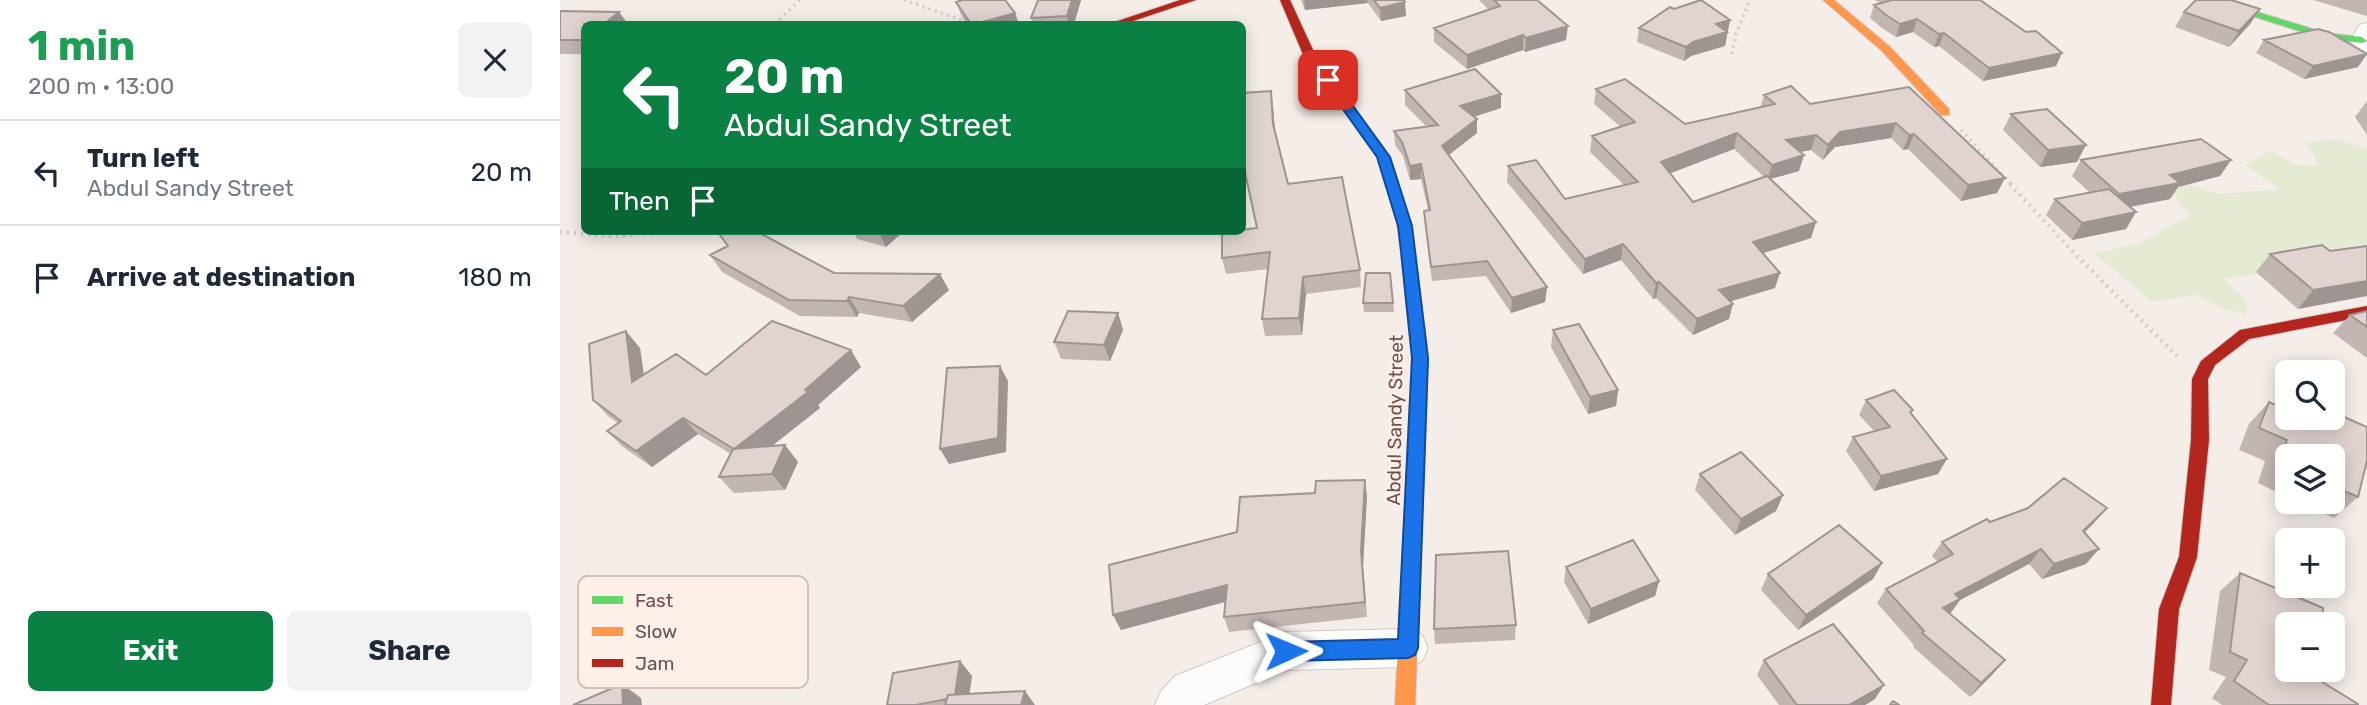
<!DOCTYPE html>
<meta charset="utf-8">
<style>
body{margin:0;font-family:Rubik,sans-serif;background:#f2f2f3;color:#1f2937;height:100vh;display:flex;flex-direction:column;font-size:26px;white-space:nowrap}
*{box-sizing:border-box;margin:0}
p{font-size:23px;color:#747a83}
.icon{flex:none;width:38px;height:38px;fill:none;stroke:currentColor;stroke-width:2;stroke-linecap:round;stroke-linejoin:round}
.map{position:relative;flex:1;overflow:hidden}
.side{display:flex;flex-direction:column;background:#fff;width:560px}
.side>*{flex:none}
.hud{position:absolute;left:21px;top:21px;width:665px;height:214px;border-radius:10px;box-shadow:0 4px 18px #0003;background:#0b8043;color:#fff;overflow:hidden}
.buttons{position:absolute;left:1715px;top:360px;display:grid;gap:14px}
.buttons a{display:grid;place-items:center;width:70px;height:70px;border-radius:10px;background:#fff;box-shadow:0 4px 18px #0003;font-size:35px}
.pin{position:absolute;display:grid;place-items:center;width:60px;height:60px;color:#fff;margin:-30px;border-radius:14px;box-shadow:0 4px 10px #0006}
.me{position:absolute;width:77px;margin:-38px;rotate:89deg;stroke-linejoin:round;filter:drop-shadow(0 0 5px #0008)}
.turn{display:flex;align-items:center;gap:24px;height:147px;padding:0 28px;font-size:32px}
.turn .icon{width:91px;height:91px;stroke-width:2.5}
.turn b{display:block;font-size:49px;line-height:60px}
.then{display:flex;align-items:center;height:66px;padding:0 28px;background:#0003;gap:14px;font-size:26px}
.round{display:grid;place-items:center;flex:none;width:74px;height:74px;border-radius:10px;background:#f2f2f3}
.headline{display:flex;align-items:center;justify-content:space-between;height:119px;padding:0 28px}
h1{font-size:42px;font-weight:700;line-height:52px;color:#1e9e55}
.action{display:flex;gap:14px;margin-top:auto;padding:14px 28px}
.action a{flex:1;height:80px;border-radius:10px;background:#0b8043;color:#fff;font-size:28px;font-weight:700;line-height:80px;text-align:center}
.action a+a{background:#f2f2f3;color:#1f2937}
ul{padding:0;list-style:none}
li{display:flex;align-items:center;gap:21px;height:105px;padding:0 28px;border-top:2px solid #e0e1e3}
li div{flex:1}
li b{display:block;font-size:26px}
li em{font-style:normal}
main{display:flex;flex:1;min-height:0}
.map>svg:first-child{display:block}
.green{fill:#e5ead3}
.lines{fill:none;stroke-linecap:round;stroke-linejoin:round}
.street-casing{stroke:#d3c9c5;stroke-width:2}
.fast-casing{stroke:#d4c8c4;stroke-width:2}
.slow-casing{stroke:#d4c8c4;stroke-width:2}
.jam-casing{stroke:#d4c8c4;stroke-width:2}
.path-far1{stroke:#d5ccca;stroke-width:3.5;stroke-dasharray:2 4.5;stroke-linecap:butt}
.path{stroke:#d5ccca;stroke-width:4.5;stroke-dasharray:2 5;stroke-linecap:butt}
.street{fill:#fdfcfc;fill-rule:evenodd}
.fast{fill:#63d668;fill-rule:evenodd}
.slow{fill:#ff974d;fill-rule:evenodd}
.jam{fill:#b3261e;fill-rule:evenodd}
.wall{fill:#c2b6b3;fill-rule:evenodd}
.shaded-wall{fill:#9e9492}
.building{fill:#e1d4d0;stroke:#9e9492;stroke-width:2}
.route{fill:#1a73e8;stroke:#114b97;stroke-width:2}
.labels{text-anchor:middle;dominant-baseline:central;stroke-width:5;stroke-linejoin:round;paint-order:stroke}
.street-label{font-size:19px;fill:#704f4a;stroke:#fef0e8}
.key{fill:#fef0e8;stroke:#d3c0b9;stroke-width:2}
.key-label{font-size:19px;fill:#704f4a}
</style>
<main>
<section class="side">
<div class="headline"><div><h1>1 min</h1><p>200 m · 13:00</p></div><a class="round"><svg class="icon" aria-label="close" viewBox="0 0 24 24"><path d="M6 6l12 12M18 6L6 18"/></svg></a></div>
<ul>
<li><svg class="icon" aria-label="left" viewBox="0 0 24 24"><path d="M17 20v-9H6M10 6l-5 5 5 5"/></svg><div><b>Turn left</b><p>Abdul Sandy Street</p></div><em>20 m</em></li>
<li><svg class="icon" aria-label="arrive" viewBox="0 0 24 24"><path d="M6 21V4h12l-3 4 3 4H6"/></svg><div><b>Arrive at destination</b></div><em>180 m</em></li>
</ul>
<div class="action"><a>Exit</a><a>Share</a></div>
</section>
<div class="map">
<svg width="1807" height="705" viewBox="0 0 1807 705">
<rect width="100%" height="100%" fill="#f4ede8"/>
<path class="green" d="M 1777,140 L 1807,148 L 1807,256 L 1664,279 L 1687,301 L 1687,314 L 1668,310 L 1636,295 L 1591,301 L 1534,253 L 1577,244 L 1630,216 L 1598,174 L 1659,194 L 1720,189 L 1685,165 L 1711,151 L 1738,166 L 1759,165 L 1746,142 Z"/>
<g class="lines">
<defs>
<path id="street" d="M 1807,23 L 1807,57 L 1799,55 L 1791,40 L 1799,25 Z
M 848,629 L 862,635 L 868,648 L 862,661 L 848,667 L 727,670 L 644,705 L 595,705 L 601,691 L 615,676 L 726,632 Z"/>
<path id="fast" d="M 1642,0 L 1658,0 L 1766,33 L 1802,37 L 1807,41 L 1802,43 L 1761,38 Z"/>
<path id="slow" d="M 1263,0 L 1274,0 L 1329,46 L 1389,109 L 1389,115 L 1381,115 L 1321,50 Z
M 853,521 L 859,523 L 862,529 L 855,705 L 835,705 L 844,529 L 847,523 Z"/>
<path id="jam" d="M 620,0 L 636,0 L 564,24 L 549,24 Z
M 720,0 L 730,0 L 754,52 L 830,157 L 852,226 L 868,358 L 862,529 L 859,535 L 853,537 L 847,535 L 844,529 L 852,358 L 838,226 L 818,157 L 742,52 Z
M 1807,306 L 1807,316 L 1689,339 L 1655,365 L 1648,379 L 1649,440 L 1637,557 L 1619,609 L 1611,705 L 1591,705 L 1599,609 L 1619,557 L 1631,440 L 1632,379 L 1641,361 L 1680,330 Z"/>
</defs>
<use href="#street" class="street-casing"/>
<use href="#fast" class="fast-casing"/>
<use href="#slow" class="slow-casing"/>
<use href="#jam" class="jam-casing"/>
<path class="path-far1" d="M 344,0 L 413,24
M 215,24 L 240,0
M 1172,54 L 1176,34 L 1190,0
M 1401,130 L 1452,185"/>
<path class="path" d="M 1450,184 L 1515,254 L 1617,356
M 0,232 L 53,236 L 119,231"/>
<use href="#street" class="street"/>
<use href="#fast" class="fast"/>
<use href="#slow" class="slow"/>
<use href="#jam" class="jam"/>
</g>
<path class="wall" d="M 521,0 L 514,24 L 474,24 L 471,18 Z
M 741,0 L 844,0 L 846,16 L 821,21 L 808,3 L 745,10 Z
M 919,0 L 977,0 L 1006,40 L 965,52 L 963,50 L 907,69 L 874,42 L 874,28 L 929,10 Z
M 1315,0 L 1420,0 L 1466,32 L 1502,53 L 1496,66 L 1423,81 L 1379,46 L 1374,47 L 1353,32 L 1336,37 L 1322,28 L 1310,18 L 1314,5 L 1320,3 Z
M 1753,0 L 1807,0 L 1807,16 Z
M 396,2 L 459,24 L 407,24 L 402,17 Z
M 1114,9 L 1170,20 L 1165,46 L 1131,56 L 1124,61 L 1077,42 L 1079,28 Z
M 1700,9 L 1690,24 L 1669,47 L 1615,27 L 1624,12 Z
M 0,11 L 24,24 L 24,54 L 0,54 Z
M 1704,40 L 1798,67 L 1744,79 L 1696,53 Z
M 1349,87 L 1445,178 L 1437,193 L 1401,201 L 1348,149 L 1343,150 L 1331,138 L 1275,147 L 1263,160 L 1251,150 L 1240,152 L 1239,171 L 1210,179 L 1256,222 L 1251,238 L 1203,253 L 1215,288 L 1171,301 L 1169,319 L 1133,335 L 1096,298 L 1093,299 L 1061,260 L 1023,274 L 947,182 L 948,166 L 1005,199 L 1064,185 L 1030,152 L 1032,136 L 1061,127 L 1034,104 L 1036,89 L 1125,124 L 1200,108 L 1204,95 L 1250,104 ZM 1174,149 L 1204,177 L 1133,202 L 1110,173 Z
M 845,90 L 941,108 L 914,117 L 917,133 L 889,155 L 987,287 L 985,302 L 951,313 L 926,276 L 872,281 L 865,225 L 864,211 L 868,210 L 861,179 L 850,180 L 843,156 L 835,145 L 834,131 L 866,126 L 845,105 Z
M 1807,101 L 1807,135 L 1795,117 Z
M 713,107 L 715,132 L 728,184 L 800,270 L 801,287 L 746,294 L 742,335 L 705,336 L 702,319 L 708,269 L 666,274 L 662,258 L 697,228 Z
M 1451,114 L 1517,162 L 1480,167 L 1443,130 Z
M 1521,160 L 1671,160 L 1660,176 L 1618,187 L 1610,199 L 1570,207 L 1576,212 L 1566,229 L 1512,240 L 1486,215 L 1495,199 L 1529,192 L 1512,176 Z
M 293,231 L 344,231 L 326,247 L 297,239 Z
M 1807,246 L 1738,309 L 1696,272 L 1710,254 L 1770,251 Z
M 150,255 L 274,273 L 389,290 L 352,322 L 299,313 L 297,317 L 240,316 L 162,272 Z
M 830,273 L 834,312 L 804,312 L 803,303 Z
M 1807,311 L 1807,358 L 1773,333 L 1790,315 Z
M 558,313 L 563,330 L 550,361 L 501,359 L 494,342 Z
M 993,330 L 1058,390 L 1056,406 L 1028,414 L 991,347 Z
M 80,348 L 84,375 L 146,375 L 301,367 L 258,405 L 260,408 L 211,446 L 225,445 L 238,462 L 225,490 L 174,493 L 159,477 L 171,454 L 138,434 L 92,467 L 63,447 L 47,431 L 58,423 L 49,417 L 33,400 Z
M 1727,394 L 1727,418 L 1773,418 L 1773,412 L 1807,427 L 1807,461 L 1798,497 L 1774,518 L 1739,502 L 1773,502 L 1773,457 L 1727,457 L 1727,497 L 1698,483 L 1705,461 L 1679,450 L 1689,424 L 1709,402 L 1717,405 Z
M 1306,400 L 1352,414 L 1378,474 L 1314,491 L 1286,451 L 1293,437 L 1314,431 L 1299,415 Z
M 1140,474 L 1223,495 L 1216,511 L 1175,535 L 1135,490 Z
M 807,496 L 803,567 L 807,617 L 669,632 L 664,617 L 665,602 L 561,630 L 553,615 L 677,532 Z
M 1430,522 L 1534,523 L 1524,533 L 1526,564 L 1482,579 L 1469,564 L 1400,600 L 1390,614 L 1433,674 L 1410,697 L 1353,647 L 1354,645 L 1317,603 L 1326,589 L 1378,562 L 1372,556 L 1382,542 Z
M 1322,563 L 1313,579 L 1238,630 L 1201,590 L 1208,574 Z
M 1006,567 L 1099,581 L 1095,596 L 1028,624 L 1004,582 Z
M 1680,573 L 1759,680 L 1798,705 L 1662,705 L 1652,698 L 1666,677 L 1649,670 L 1660,591 Z
M 956,625 L 955,640 L 875,644 L 874,629 Z
M 1204,660 L 1315,699 L 1305,705 L 1219,705 L 1197,675 Z
M 400,661 L 412,676 L 409,694 L 475,705 L 327,705 Z"/>
<path class="shaded-wall" d="M 512,0 L 521,0 L 514,24 L 509,24 L 507,16 Z
M 744,0 L 807,0 L 808,3 L 745,10 Z
M 845,2 L 846,16 L 821,21 L 820,8 Z
M 1700,9 L 1690,24 L 1669,47 L 1679,31 Z
M 59,12 L 68,24 L 44,24 Z
M 455,13 L 459,24 L 415,24 Z
M 1357,19 L 1353,32 L 1336,37 L 1340,24 Z
M 1170,20 L 1165,46 L 1131,56 L 1124,61 L 1126,47 L 1156,24 Z
M 1008,26 L 1006,40 L 965,52 L 966,38 Z
M 1384,33 L 1379,46 L 1374,47 L 1379,34 Z
M 963,35 L 963,50 L 907,69 L 907,55 Z
M 1502,53 L 1496,66 L 1423,81 L 1429,68 Z
M 1807,54 L 1798,67 L 1744,79 L 1753,66 Z
M 711,91 L 713,107 L 716,140 L 713,124 Z
M 941,94 L 941,108 L 900,121 L 900,106 Z
M 917,119 L 917,133 L 882,160 L 882,146 Z
M 1336,123 L 1331,138 L 1275,147 L 1263,160 L 1268,145 L 1280,132 Z
M 1177,133 L 1174,149 L 1098,178 L 1101,162 Z
M 1354,134 L 1348,149 L 1343,150 L 1349,135 Z
M 1256,135 L 1251,150 L 1221,155 L 1226,140 Z
M 1526,145 L 1517,162 L 1480,167 L 1488,150 Z
M 1244,155 L 1239,171 L 1207,180 L 1212,165 Z
M 1671,160 L 1660,176 L 1618,187 L 1610,199 L 1549,211 L 1559,194 L 1610,175 Z
M 861,164 L 861,179 L 850,180 L 850,166 Z
M 1445,178 L 1437,193 L 1401,201 L 1408,185 Z
M 1576,212 L 1566,229 L 1512,240 L 1522,223 Z
M 1256,222 L 1251,238 L 1188,258 L 1193,242 Z
M 318,231 L 344,231 L 326,247 Z
M 1063,244 L 1061,260 L 1023,274 L 1025,259 Z
M 1220,273 L 1215,288 L 1155,306 L 1159,290 Z
M 380,274 L 389,290 L 352,322 L 343,306 Z
M 743,277 L 746,294 L 742,335 L 739,318 Z
M 1807,281 L 1807,296 L 1738,309 L 1753,290 Z
M 1099,282 L 1096,298 L 1093,299 L 1096,283 Z
M 987,287 L 985,302 L 951,313 L 952,298 Z
M 289,297 L 299,313 L 297,317 L 287,301 Z
M 1173,304 L 1169,319 L 1133,335 L 1137,319 Z
M 558,313 L 563,330 L 550,361 L 544,345 Z
M 66,331 L 80,348 L 87,398 L 72,382 Z
M 291,350 L 301,367 L 258,405 L 260,408 L 188,465 L 174,449 L 245,390 Z
M 440,366 L 448,381 L 446,452 L 389,464 L 380,449 Z
M 1058,390 L 1056,406 L 1028,414 L 1030,397 Z
M 123,418 L 138,434 L 92,467 L 76,451 Z
M 225,445 L 238,462 L 225,490 L 212,474 Z
M 1387,459 L 1378,474 L 1314,491 L 1321,476 Z
M 805,480 L 807,496 L 803,567 L 807,617 L 801,551 Z
M 1223,495 L 1216,511 L 1175,535 L 1181,519 Z
M 1547,508 L 1534,523 L 1510,546 L 1523,531 Z
M 1481,549 L 1469,564 L 1400,600 L 1390,614 L 1373,623 L 1395,594 Z
M 1539,549 L 1526,564 L 1482,579 L 1494,564 Z
M 1322,563 L 1313,579 L 1238,630 L 1246,615 Z
M 1099,581 L 1095,596 L 1028,624 L 1031,609 Z
M 667,585 L 672,600 L 561,630 L 553,615 Z
M 1445,660 L 1433,674 L 1410,697 L 1421,683 Z
M 400,661 L 412,676 L 408,705 L 395,698 Z
M 62,684 L 81,698 L 82,705 L 63,705 Z
M 1324,685 L 1315,699 L 1305,705 L 1289,705 Z
M 465,691 L 475,705 L 461,705 Z"/>
<path class="building" d="M 403,0 L 445,0 L 455,13 L 415,24 L 411,24 L 396,2 Z
M 478,0 L 512,0 L 507,16 L 471,18 Z
M 814,0 L 844,0 L 845,2 L 820,8 Z
M 934,0 L 977,0 L 1008,26 L 966,38 L 963,35 L 907,55 L 874,28 L 940,6 Z
M 1141,0 L 1170,20 L 1156,24 L 1167,32 L 1133,42 L 1126,47 L 1079,28 L 1110,7 L 1114,9 Z
M 1332,0 L 1420,0 L 1466,32 L 1476,31 L 1502,53 L 1429,68 L 1384,33 L 1379,34 L 1357,19 L 1340,24 L 1326,15 L 1314,5 Z
M 1636,0 L 1671,0 L 1700,9 L 1679,31 L 1624,12 Z
M 0,11 L 59,12 L 44,24 L 24,24 L 24,40 L 0,40 Z
M 1758,29 L 1769,32 L 1807,54 L 1753,66 L 1704,40 Z
M 915,69 L 941,94 L 900,106 L 917,119 L 882,146 L 987,287 L 952,298 L 927,261 L 871,267 L 864,211 L 870,210 L 861,164 L 850,166 L 842,142 L 834,131 L 878,125 L 845,90 Z
M 1065,79 L 1125,124 L 1215,104 L 1204,95 L 1231,86 L 1250,104 L 1349,87 L 1445,178 L 1408,185 L 1354,134 L 1349,135 L 1336,123 L 1280,132 L 1268,145 L 1256,135 L 1226,140 L 1244,155 L 1212,165 L 1177,133 L 1101,162 L 1133,202 L 1207,176 L 1256,222 L 1193,242 L 1220,273 L 1159,290 L 1173,304 L 1137,319 L 1099,282 L 1096,283 L 1063,244 L 1025,259 L 948,166 L 976,160 L 1005,199 L 1078,182 L 1032,136 L 1075,122 L 1036,89 Z
M 711,91 L 713,124 L 728,184 L 782,177 L 800,270 L 743,277 L 739,318 L 702,319 L 710,252 L 662,258 L 662,232 L 682,231 L 682,230 L 697,228 L 682,158 L 682,93 Z
M 1487,109 L 1526,145 L 1488,150 L 1451,114 Z
M 1641,139 L 1671,160 L 1610,175 L 1620,183 L 1559,194 L 1521,160 Z
M 1549,189 L 1576,212 L 1522,223 L 1495,199 Z
M 157,231 L 196,231 L 274,273 L 380,274 L 343,306 L 289,297 L 287,301 L 229,300 L 150,255 L 168,246 Z
M 1762,245 L 1770,251 L 1807,246 L 1807,281 L 1753,290 L 1710,254 Z
M 806,273 L 830,273 L 833,303 L 803,303 Z
M 508,311 L 558,313 L 544,345 L 494,342 Z
M 1807,311 L 1807,327 L 1790,315 Z
M 212,321 L 291,350 L 245,390 L 248,392 L 174,449 L 123,418 L 76,451 L 47,431 L 61,421 L 33,400 L 29,344 L 66,331 L 72,382 L 116,354 L 146,375 Z
M 1019,324 L 1058,390 L 1030,397 L 993,330 Z
M 440,366 L 438,438 L 380,449 L 387,368 Z
M 1334,390 L 1353,410 L 1350,412 L 1387,459 L 1321,476 L 1293,437 L 1330,427 L 1306,400 Z
M 1727,395 L 1727,418 L 1773,418 L 1773,412 L 1807,427 L 1807,461 L 1798,497 L 1773,486 L 1773,457 L 1727,457 L 1727,465 L 1719,462 L 1727,440 L 1699,428 L 1709,402 L 1723,408 Z
M 225,445 L 212,474 L 159,477 L 173,449 Z
M 1181,452 L 1223,495 L 1181,519 L 1140,474 Z
M 1504,478 L 1547,508 L 1523,531 L 1539,549 L 1494,564 L 1481,549 L 1395,594 L 1400,599 L 1383,608 L 1445,660 L 1421,683 L 1362,633 L 1364,631 L 1326,589 L 1393,554 L 1382,542 L 1427,519 L 1430,522 L 1468,508 Z
M 805,480 L 801,551 L 805,602 L 664,617 L 667,585 L 553,615 L 549,565 L 677,532 L 680,497 L 755,493 L 756,481 Z
M 1279,525 L 1322,563 L 1246,615 L 1208,574 Z
M 1073,540 L 1099,581 L 1031,609 L 1006,567 Z
M 948,551 L 956,625 L 874,629 L 876,555 Z
M 1680,573 L 1763,608 L 1762,625 L 1727,625 L 1727,670 L 1759,670 L 1759,680 L 1798,704 L 1798,705 L 1709,705 L 1674,681 L 1687,660 L 1670,652 Z
M 1273,624 L 1324,685 L 1289,705 L 1237,705 L 1204,660 Z
M 400,661 L 395,695 L 388,695 L 387,699 L 356,705 L 327,705 L 333,673 Z
M 62,684 L 63,705 L 13,705 Z
M 465,691 L 461,705 L 385,705 L 388,695 Z
M 1333,701 L 1339,705 L 1330,705 Z"/>
<path class="route" d="M 764,77 L 772,77 L 830,157 L 852,226 L 855,251 L 868,358 L 858,648 L 855,655 L 848,658 L 726,661 L 719,658 L 716,651 L 719,645 L 726,642 L 838,639 L 852,358 L 841,251 L 838,226 L 817,157 L 762,80 Z"/>
<g class="labels">
<g class="street-label">
<text transform="translate(835 420) rotate(-89)">Abdul Sandy Street</text>
</g>
</g>
<rect x="18" y="576" width="230" height="112" rx="10" class="key"/>
<rect x="32" y="596" width="31" height="8" fill="#63d668"/>
<rect x="32" y="627" width="31" height="9" fill="#ff974d"/>
<rect x="32" y="659" width="31" height="8" fill="#b3261e"/>
<g class="key-label">
<text x="75" y="607">Fast</text>
<text x="75" y="638">Slow</text>
<text x="75" y="670">Jam</text>
</g>
</svg>
<div class="buttons">
<a><svg class="icon" aria-label="search" viewBox="0 0 24 24"><circle cx="10" cy="10" r="6"/><path d="M15 15l6 6"/></svg></a>
<a><svg class="icon" aria-label="layers" viewBox="0 0 24 24"><path d="M12 4l9 5-9 5-9-5zM3 14l9 5 9-5"/></svg></a>
<a>+</a>
<a>−</a>
</div>
<div class="pin" style="left:768px;top:80px;background:#d93025"><svg class="icon" aria-label="arrive" viewBox="0 0 24 24"><path d="M6 21V4h12l-3 4 3 4H6"/></svg></div>
<svg class="me" style="left:726px;top:651px" viewBox="-20 -20 40 40"><path d="M0-17L14 15 0 8-14 15z" fill="#1a73e8" stroke="#fff" stroke-width="4"/></svg>
<div class="hud">
<div class="turn"><svg class="icon" aria-label="left" viewBox="0 0 24 24"><path d="M17 20v-9H6M10 6l-5 5 5 5"/></svg><div><b>20 m</b>Abdul Sandy Street</div></div>
<div class="then">Then<svg class="icon" aria-label="arrive" viewBox="0 0 24 24"><path d="M6 21V4h12l-3 4 3 4H6"/></svg></div>
</div>
</div>
</main>
